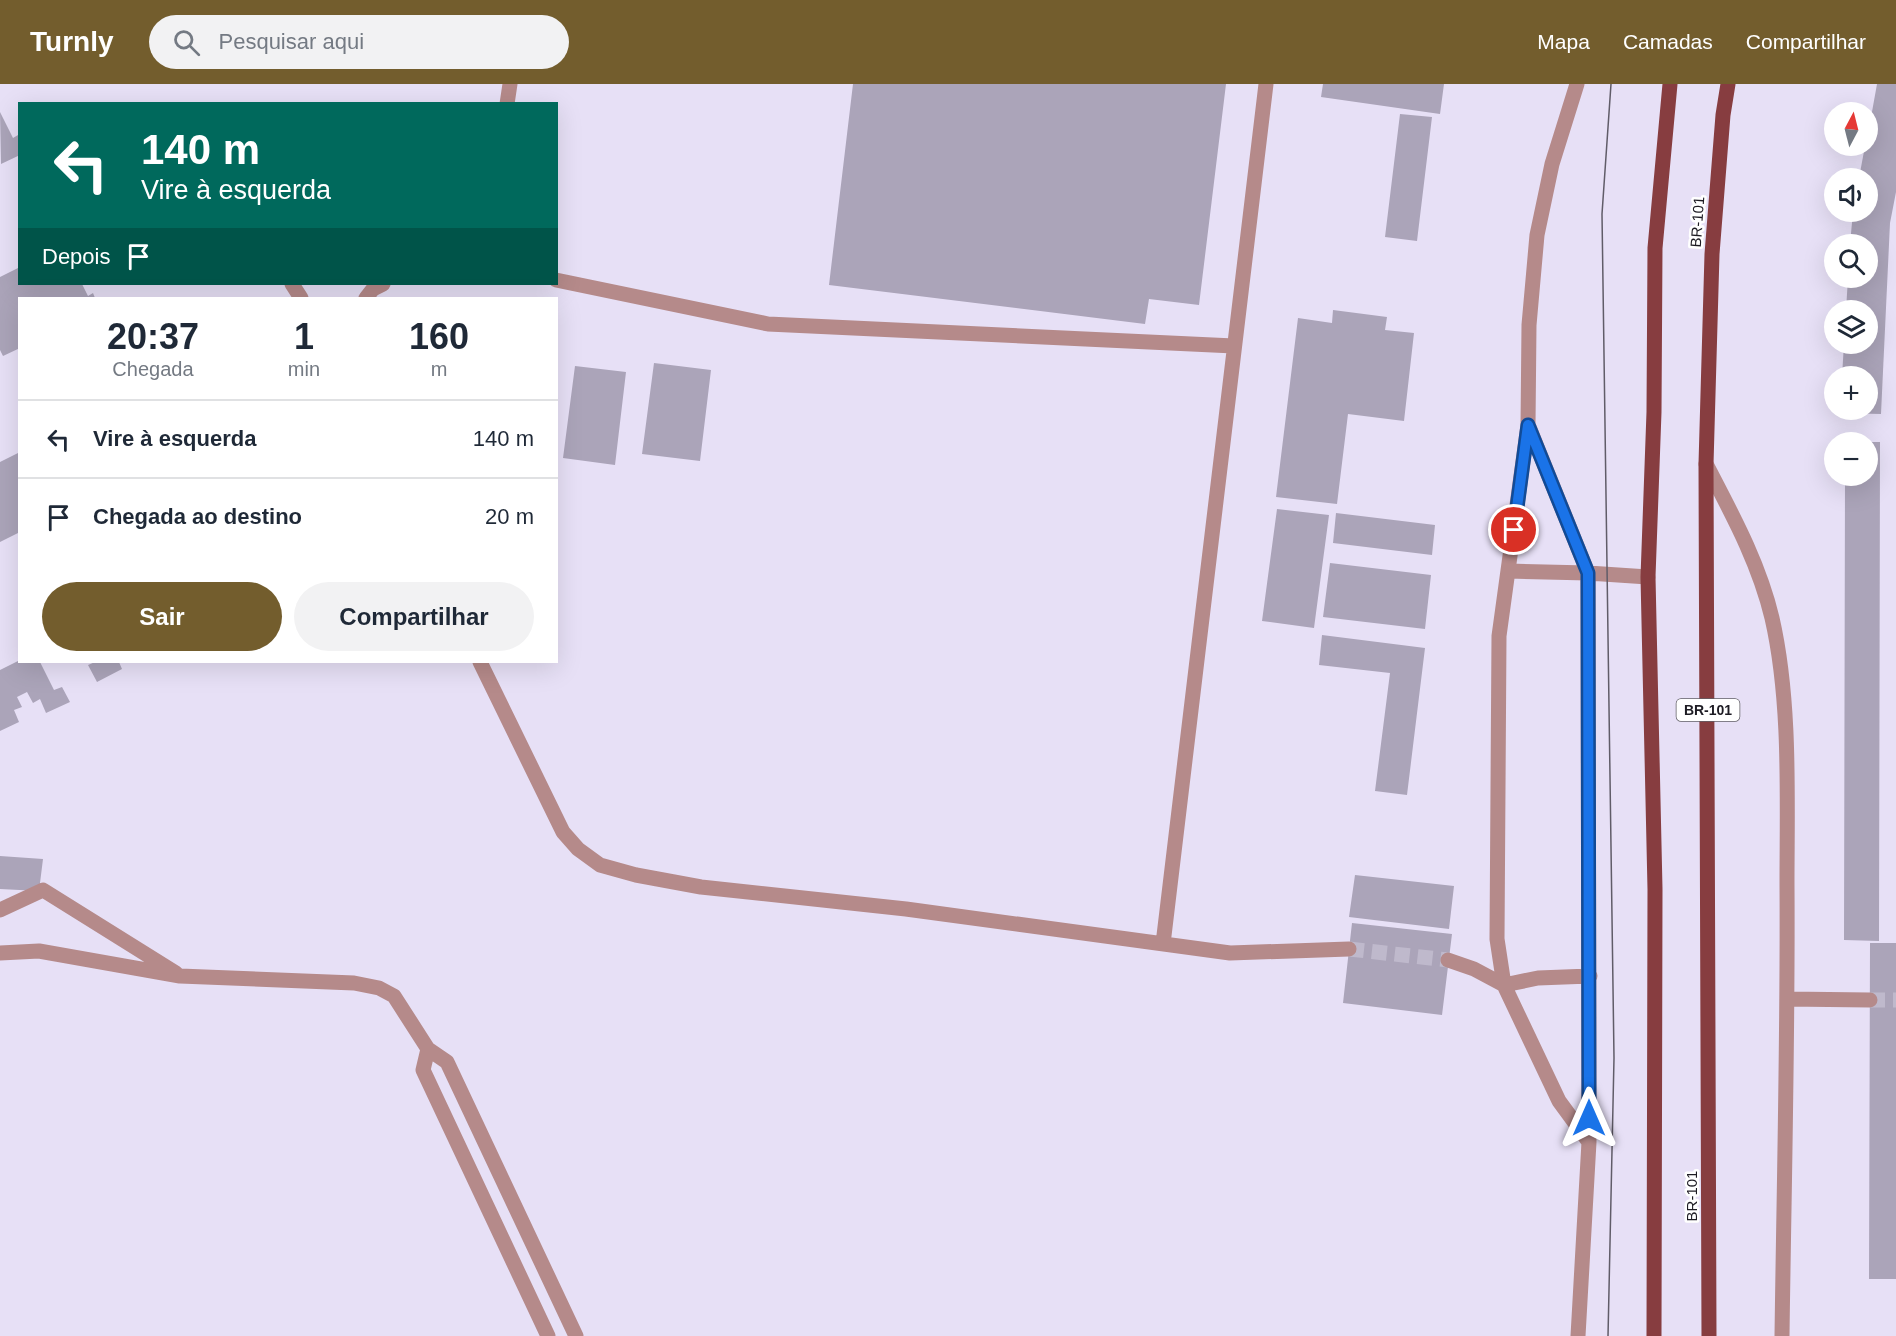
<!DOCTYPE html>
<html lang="pt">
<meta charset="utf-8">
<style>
body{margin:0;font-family:Helvetica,sans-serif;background:#f2f2f3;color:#1f2937;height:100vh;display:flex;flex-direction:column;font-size:22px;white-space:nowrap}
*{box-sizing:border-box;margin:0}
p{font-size:20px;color:#747a83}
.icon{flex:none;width:33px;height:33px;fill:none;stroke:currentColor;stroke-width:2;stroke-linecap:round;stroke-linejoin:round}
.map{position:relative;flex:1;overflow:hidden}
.sheet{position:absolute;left:18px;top:213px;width:540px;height:366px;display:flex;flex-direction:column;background:#fff;border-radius:0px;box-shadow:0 6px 24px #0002}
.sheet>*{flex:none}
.top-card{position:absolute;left:18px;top:18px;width:540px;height:183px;border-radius:0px;box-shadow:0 6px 24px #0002;background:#00695c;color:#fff;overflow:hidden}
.needle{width:39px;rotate:7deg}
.fabs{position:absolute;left:1824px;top:18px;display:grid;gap:12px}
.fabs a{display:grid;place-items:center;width:54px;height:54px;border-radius:50%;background:#fff;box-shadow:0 6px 24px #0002;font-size:30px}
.pin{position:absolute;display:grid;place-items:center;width:51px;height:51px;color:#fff;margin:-26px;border:3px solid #fff;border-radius:50%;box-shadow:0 2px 6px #0007}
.me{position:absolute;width:66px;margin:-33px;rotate:0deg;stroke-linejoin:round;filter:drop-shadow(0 0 4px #0008)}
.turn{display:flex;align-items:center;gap:21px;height:126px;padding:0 24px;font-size:27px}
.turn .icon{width:78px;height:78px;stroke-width:2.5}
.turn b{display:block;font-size:42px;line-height:51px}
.then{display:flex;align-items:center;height:57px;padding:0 24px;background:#0003;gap:12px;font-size:22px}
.eta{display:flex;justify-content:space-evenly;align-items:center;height:102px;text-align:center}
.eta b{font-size:36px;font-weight:600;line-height:42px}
.button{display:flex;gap:12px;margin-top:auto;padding:12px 24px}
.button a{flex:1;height:69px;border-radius:36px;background:#735d2d;color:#fff;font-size:24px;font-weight:600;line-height:69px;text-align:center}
.button a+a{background:#f2f2f3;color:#1f2937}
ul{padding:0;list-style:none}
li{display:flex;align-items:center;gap:18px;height:78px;padding:0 24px;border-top:2px solid #e0e1e3}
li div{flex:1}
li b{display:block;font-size:22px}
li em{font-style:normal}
header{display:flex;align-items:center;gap:36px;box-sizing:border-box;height:84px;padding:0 30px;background:#735d2d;color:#fff}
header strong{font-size:28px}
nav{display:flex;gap:33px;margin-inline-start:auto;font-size:21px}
.search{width:420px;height:54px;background:#f2f2f3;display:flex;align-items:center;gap:15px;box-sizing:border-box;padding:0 21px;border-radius:33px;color:#747a83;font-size:22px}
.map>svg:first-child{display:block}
.building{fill:#aba4b9}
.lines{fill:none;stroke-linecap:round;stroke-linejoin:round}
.minor-tunnel{stroke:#bfb9cc;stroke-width:15;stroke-dasharray:15 8;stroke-linecap:butt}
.minor{stroke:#b58a8a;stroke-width:15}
.major{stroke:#873d40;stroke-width:15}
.tram{stroke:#605c68;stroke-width:1.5}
.route-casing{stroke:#114b97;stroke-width:15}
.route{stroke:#1a73e8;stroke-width:10}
.labels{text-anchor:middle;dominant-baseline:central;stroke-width:5;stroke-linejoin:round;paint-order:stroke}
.shield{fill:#fff;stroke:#615f65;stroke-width:1.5}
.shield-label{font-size:14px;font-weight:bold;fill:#1d1b23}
.street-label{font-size:15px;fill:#1d1b23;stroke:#fff}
</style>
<header>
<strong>Turnly</strong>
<div class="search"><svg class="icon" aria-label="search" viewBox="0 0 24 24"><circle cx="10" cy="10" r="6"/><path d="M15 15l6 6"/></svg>Pesquisar aqui</div>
<nav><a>Mapa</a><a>Camadas</a><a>Compartilhar</a></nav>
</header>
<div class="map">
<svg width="1896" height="1252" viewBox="0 0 1896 1252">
<rect width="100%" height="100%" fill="#e7e0f6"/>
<path class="building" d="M 853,0 L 1226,0 L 1199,221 L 1149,215 L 1145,240 L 829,201 Z
M 1323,0 L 1444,0 L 1440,30 L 1321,13 Z
M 1877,0 L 1896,0 L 1896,108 L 1890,139 L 1881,330 L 1840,329 L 1840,326 L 1868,326 L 1868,292 L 1842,292 L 1844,260 L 1868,260 L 1868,226 L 1846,226 L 1848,194 L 1868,194 L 1868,160 L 1850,160 L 1853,128 L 1868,128 L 1868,94 L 1859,94 L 1865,62 L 1868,62 L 1868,50 Z
M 0,28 L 13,54 L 18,51 L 20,55 L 20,71 L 1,80 Z
M 1400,30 L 1432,33 L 1417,157 L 1385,153 Z
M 18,184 L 20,200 L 82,200 L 88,212 L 93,209 L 95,214 L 20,214 L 20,264 L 3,272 L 0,266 L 0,193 Z
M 1333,226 L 1387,233 L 1385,246 L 1414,249 L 1404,337 L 1348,330 L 1337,420 L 1276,413 L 1298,234 L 1332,239 Z
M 654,279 L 711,286 L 700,377 L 642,370 Z
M 575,282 L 626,288 L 615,381 L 563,374 Z
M 1868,358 L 1880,358 L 1879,857 L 1844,856 L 1845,392 L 1868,392 Z
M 18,369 L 20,373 L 20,448 L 0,458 L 0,378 Z
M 1277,425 L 1329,431 L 1314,544 L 1262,537 Z
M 1336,429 L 1435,441 L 1432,471 L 1333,459 Z
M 1330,479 L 1431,491 L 1425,545 L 1323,533 Z
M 1322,551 L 1425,564 L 1407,711 L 1375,707 L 1390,589 L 1319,581 Z
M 20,576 L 40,578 L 54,606 L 62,603 L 70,618 L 46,629 L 40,615 L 33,619 L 27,608 L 17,613 L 22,623 L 14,626 L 19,638 L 0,647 L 0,586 Z
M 95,578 L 119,578 L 122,585 L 97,598 L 88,581 Z
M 0,772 L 43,775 L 39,807 L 0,805 Z
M 1355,791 L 1454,802 L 1449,845 L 1349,833 Z
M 1352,839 L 1452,850 L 1442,931 L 1343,919 Z
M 1870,859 L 1896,859 L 1896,1195 L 1869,1195 Z"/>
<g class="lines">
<path class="minor-tunnel" d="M 1349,865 L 1448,876
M 1870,916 L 1896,916"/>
<path class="minor" d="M 1577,0 L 1552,80 L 1537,151 L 1529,241 L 1528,341 L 1499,552 L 1497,855 L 1504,901 L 1559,1017 L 1589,1058
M 507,20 L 510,0
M 556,196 L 768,240 L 1234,262
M 292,200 L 301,214
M 366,214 L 373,205 L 383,200
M 1529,343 L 1588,489 L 1589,1058 L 1578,1252
M 1706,380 C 1732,430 1759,479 1772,534 C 1791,617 1787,714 1787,800 C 1788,950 1784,1101 1782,1252
M 1509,487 L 1588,489 L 1648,493
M 480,578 L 563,748 L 578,765 L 600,781 L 636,791 L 701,803 L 906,825 L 1230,869 L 1349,865
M 0,826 L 43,806 L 176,889
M 1163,860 L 1266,0
M 0,869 L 39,867 L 180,892 L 354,899 L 379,904 L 394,912 L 428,965 L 447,978 L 576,1252
M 1448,876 L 1474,885 L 1504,901 L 1538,894 L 1590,892
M 1787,915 L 1870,916
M 428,965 L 423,986 L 548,1252"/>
<path class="major" d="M 1654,1252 L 1655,805 L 1648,493 L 1654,328 L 1655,164 L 1670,0
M 1709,1252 L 1706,380 L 1712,170 L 1723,31 L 1728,0"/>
<path class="tram" d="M 1608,1252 L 1614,974 L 1602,130 L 1611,0"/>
</g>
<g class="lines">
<defs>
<path id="route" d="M 1514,446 L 1528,341 L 1588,489 L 1589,1034"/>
</defs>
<use href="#route" class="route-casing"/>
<use href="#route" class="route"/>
</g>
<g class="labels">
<rect class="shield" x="1676.5" y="615" width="63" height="22" rx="4.5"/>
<g class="shield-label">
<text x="1708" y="626">BR-101</text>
</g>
<g class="street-label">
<text transform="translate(1697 138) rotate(-86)">BR-101</text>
<text transform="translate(1691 1112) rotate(-90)">BR-101</text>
</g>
</g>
</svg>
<div class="fabs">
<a><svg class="needle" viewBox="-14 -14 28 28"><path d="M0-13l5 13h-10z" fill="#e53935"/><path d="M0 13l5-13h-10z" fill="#747a83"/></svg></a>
<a><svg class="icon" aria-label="sound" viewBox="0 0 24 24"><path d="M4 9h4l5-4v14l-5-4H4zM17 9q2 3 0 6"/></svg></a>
<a><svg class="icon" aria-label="search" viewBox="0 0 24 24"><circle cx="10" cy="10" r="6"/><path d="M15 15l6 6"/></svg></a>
<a><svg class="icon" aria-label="layers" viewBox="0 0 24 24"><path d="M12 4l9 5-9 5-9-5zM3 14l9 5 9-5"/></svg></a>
<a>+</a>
<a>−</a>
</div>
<div class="pin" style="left:1514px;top:446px;background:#d93025"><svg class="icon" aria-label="arrive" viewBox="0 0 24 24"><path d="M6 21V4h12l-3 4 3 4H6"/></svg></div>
<svg class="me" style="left:1589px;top:1034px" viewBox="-20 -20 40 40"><path d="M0-17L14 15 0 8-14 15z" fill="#1a73e8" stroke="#fff" stroke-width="4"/></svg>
<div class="top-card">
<div class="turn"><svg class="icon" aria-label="left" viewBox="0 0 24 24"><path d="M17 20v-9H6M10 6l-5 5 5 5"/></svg><div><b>140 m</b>Vire à esquerda</div></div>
<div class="then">Depois<svg class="icon" aria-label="arrive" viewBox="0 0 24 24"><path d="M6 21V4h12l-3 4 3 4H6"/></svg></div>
</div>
<section class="sheet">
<div class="eta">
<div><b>20:37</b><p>Chegada</p></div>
<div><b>1</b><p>min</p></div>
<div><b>160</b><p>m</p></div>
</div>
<ul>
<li><svg class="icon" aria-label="left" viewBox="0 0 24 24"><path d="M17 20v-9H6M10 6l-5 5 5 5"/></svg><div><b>Vire à esquerda</b></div><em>140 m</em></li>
<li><svg class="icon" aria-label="arrive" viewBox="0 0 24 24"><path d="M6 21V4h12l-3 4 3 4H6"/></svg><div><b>Chegada ao destino</b></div><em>20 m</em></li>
</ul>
<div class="button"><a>Sair</a><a>Compartilhar</a></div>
</section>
</div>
